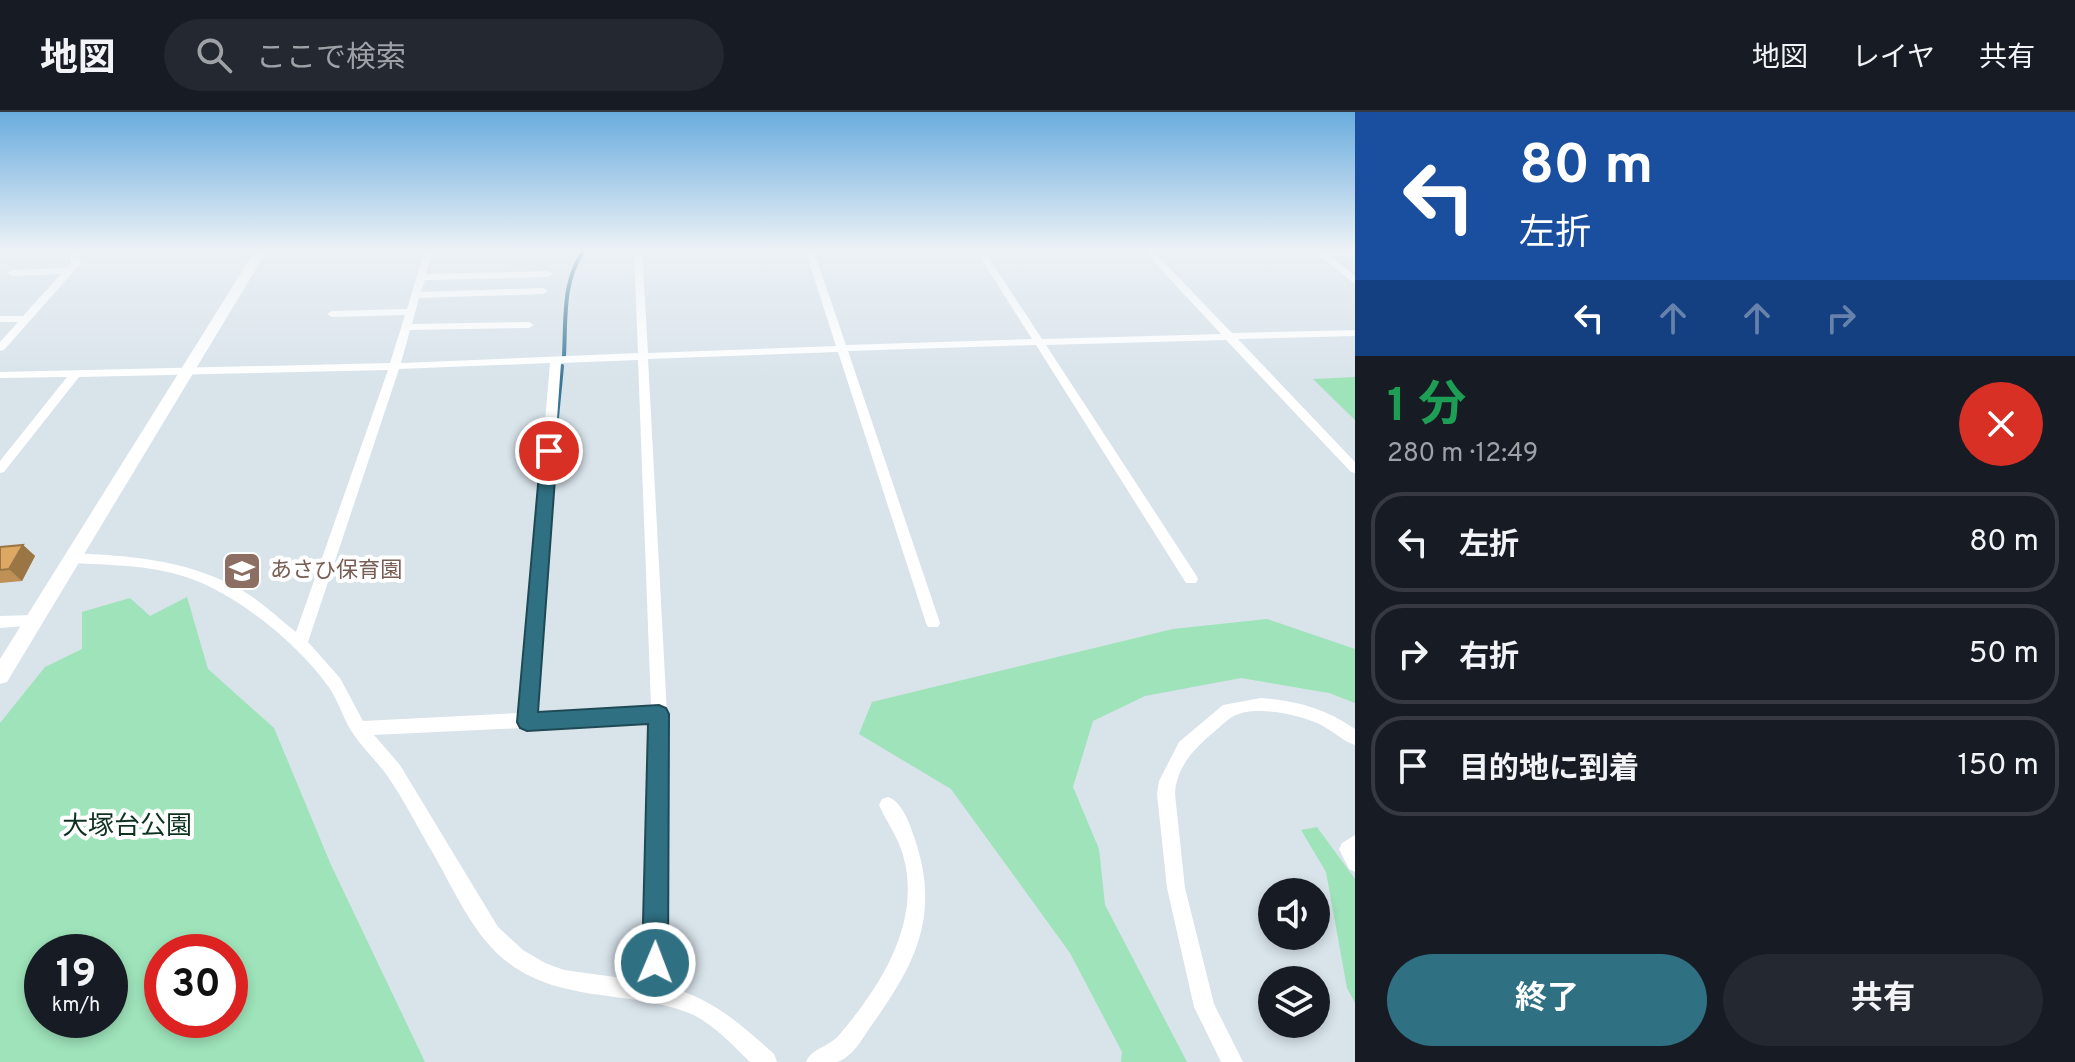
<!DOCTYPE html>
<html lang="ja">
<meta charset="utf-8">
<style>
body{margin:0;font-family:Overpass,"Noto Sans JP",sans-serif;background:#242831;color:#f1f3f6;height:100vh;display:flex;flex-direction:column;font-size:30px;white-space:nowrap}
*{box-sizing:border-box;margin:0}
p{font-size:26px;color:#9ea1a6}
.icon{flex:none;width:44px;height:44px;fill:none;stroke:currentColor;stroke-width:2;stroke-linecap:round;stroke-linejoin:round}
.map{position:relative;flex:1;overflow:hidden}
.sheet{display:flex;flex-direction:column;background:#171b24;width:720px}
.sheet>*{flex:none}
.hud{background:#1a4fa0;color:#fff;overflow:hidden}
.buttons{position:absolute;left:1258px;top:766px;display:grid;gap:16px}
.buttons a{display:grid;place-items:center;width:72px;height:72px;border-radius:50%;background:#171b24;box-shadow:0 4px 12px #0003;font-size:40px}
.speed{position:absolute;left:24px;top:822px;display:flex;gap:16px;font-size:40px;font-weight:700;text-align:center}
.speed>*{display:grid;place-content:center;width:104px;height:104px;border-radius:50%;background:#171b24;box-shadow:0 4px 12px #0003;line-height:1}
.speed small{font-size:20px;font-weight:400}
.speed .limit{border:12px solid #d22;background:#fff;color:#111}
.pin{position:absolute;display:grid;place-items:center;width:68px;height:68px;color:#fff;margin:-34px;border:4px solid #fff;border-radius:50%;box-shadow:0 2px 8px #0007}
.me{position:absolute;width:88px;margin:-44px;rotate:1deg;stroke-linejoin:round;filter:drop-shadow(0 0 6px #0008)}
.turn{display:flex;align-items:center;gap:28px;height:168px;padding:0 32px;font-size:36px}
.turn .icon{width:104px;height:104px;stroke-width:2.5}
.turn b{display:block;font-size:56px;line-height:68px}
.lanes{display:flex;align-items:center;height:76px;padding:0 32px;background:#0003;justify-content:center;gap:40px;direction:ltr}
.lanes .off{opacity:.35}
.round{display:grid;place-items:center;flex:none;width:84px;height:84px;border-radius:42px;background:#242831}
.overview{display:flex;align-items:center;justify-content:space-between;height:136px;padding:0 32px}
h1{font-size:48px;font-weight:700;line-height:60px;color:#1e9e55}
.button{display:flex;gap:16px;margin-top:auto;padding:16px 32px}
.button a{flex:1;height:92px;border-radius:48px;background:#2f7183;color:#fff;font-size:32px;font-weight:700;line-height:92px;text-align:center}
.button a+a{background:#242831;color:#f1f3f6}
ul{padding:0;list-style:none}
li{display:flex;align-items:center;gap:24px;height:100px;margin:0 16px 12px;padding:0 16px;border:4px solid #363941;border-radius:32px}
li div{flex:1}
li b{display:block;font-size:30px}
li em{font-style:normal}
header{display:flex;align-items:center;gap:48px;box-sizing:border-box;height:112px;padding:0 40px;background:#171b24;border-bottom:2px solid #363941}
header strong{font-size:38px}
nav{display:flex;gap:44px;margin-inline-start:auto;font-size:28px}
.search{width:560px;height:72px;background:#242831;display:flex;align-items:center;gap:20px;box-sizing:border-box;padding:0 28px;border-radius:44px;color:#9ea1a6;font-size:30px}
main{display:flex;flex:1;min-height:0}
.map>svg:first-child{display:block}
.green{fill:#9ee3ba;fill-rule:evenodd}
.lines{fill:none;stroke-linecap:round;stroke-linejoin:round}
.stream{stroke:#397595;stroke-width:4}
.minor{fill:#fff;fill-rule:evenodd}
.tertiary{fill:#fff;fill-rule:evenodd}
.wall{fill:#be9055}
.shaded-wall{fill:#9b7645}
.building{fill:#dda863;stroke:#9b7645;stroke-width:2}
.route{fill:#2f7183;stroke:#1f4955;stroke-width:2}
.labels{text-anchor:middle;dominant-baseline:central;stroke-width:8;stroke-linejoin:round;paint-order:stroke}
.education-label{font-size:22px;fill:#785e54;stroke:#fff;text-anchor:start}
.near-park-label{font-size:26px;fill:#0e3220;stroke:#fff}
</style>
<header>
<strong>地図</strong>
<div class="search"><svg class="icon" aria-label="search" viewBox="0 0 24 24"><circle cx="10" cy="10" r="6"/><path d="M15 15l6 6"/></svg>ここで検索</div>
<nav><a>地図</a><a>レイヤ</a><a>共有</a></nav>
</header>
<main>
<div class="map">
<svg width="1355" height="950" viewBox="0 0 1355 950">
<rect width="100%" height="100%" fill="#d8e3ea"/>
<path class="green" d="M 1355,265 L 1355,308 L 1313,267 Z
M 187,485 L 208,557 L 274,616 L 331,753 L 425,950 L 0,950 L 0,611 L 45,555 L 82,537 L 82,500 L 130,486 L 150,504 ZM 42,840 L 110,840 L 110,908 L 42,908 ZM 230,840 L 230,908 L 162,908 L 162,840 Z
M 1267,507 L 1355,537 L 1355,591 L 1329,581 L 1241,566 L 1145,584 L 1093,609 L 1073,675 L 1099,737 L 1105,793 L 1187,950 L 1121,950 L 1122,940 L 1070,841 L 951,677 L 859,622 L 872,590 L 1173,517 Z
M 1317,715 L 1355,767 L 1355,891 L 1347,876 L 1326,760 L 1301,718 Z"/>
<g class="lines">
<path class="stream" d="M 564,244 C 566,206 562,168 585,137
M 556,316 L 562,254"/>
<path class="minor" d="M 69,137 L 77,137 L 81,151 L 4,238 L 0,239 L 0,230 L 18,210 L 0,210 L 0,204 L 23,204 L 61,162 L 12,164 L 7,161 L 12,158 L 66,156 L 71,151 Z
M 142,137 L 158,137 L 154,140 L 143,140 Z
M 425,137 L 433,137 L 426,162 L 548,159 L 553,162 L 548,165 L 425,168 L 421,180 L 543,176 L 548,179 L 543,182 L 419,186 L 412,212 L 529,210 L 534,213 L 529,216 L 410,218 L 401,251 L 638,241 L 634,137 L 642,137 L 648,241 L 836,234 L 805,137 L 813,137 L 846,233 L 1032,227 L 975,137 L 983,137 L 1042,227 L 1221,222 L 1142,137 L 1151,137 L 1232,221 L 1355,218 L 1355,224 L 1238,227 L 1355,350 L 1355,361 L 1351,360 L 1226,228 L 1046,233 L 1196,463 L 1198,467 L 1196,471 L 1186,471 L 1036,233 L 848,239 L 940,511 L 938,515 L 928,515 L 926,511 L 838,240 L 648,247 L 667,602 L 664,873 C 714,888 736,908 774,942 L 777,950 L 750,950 C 732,933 713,911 689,901 C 630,878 563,891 510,852 C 474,827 453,775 431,738 C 417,714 404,688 388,665 C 378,650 364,638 354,623 C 343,608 339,589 328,574 C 298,532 236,481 186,465 C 149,453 110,453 72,451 L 65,446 L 72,441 C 131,444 182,447 236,475 C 258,486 277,505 296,520 L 388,258 L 79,265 L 4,360 L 0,361 L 0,349 L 67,265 L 0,266 L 0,260 L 390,251 L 405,203 L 332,205 L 327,202 L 332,199 L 407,197 ZM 638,248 L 651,595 L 536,601 L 561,251 ZM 550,251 L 520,601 L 363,609 L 340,566 L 308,530 L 399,257 ZM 651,609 L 644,869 L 564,858 L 545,851 L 523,838 L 498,815 L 400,653 L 374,623 L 522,616 L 527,617 L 533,615 Z
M 1311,137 L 1320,137 L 1323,139 L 1355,138 L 1355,144 L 1330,144 L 1355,164 L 1355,172 Z
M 33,503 L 38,505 L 40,509 L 38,513 L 0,516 L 0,504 Z
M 1261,586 C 1295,588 1327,597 1355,617 L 1355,633 C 1343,629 1334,620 1323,614 C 1302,603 1254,592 1232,605 C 1224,610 1216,619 1208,625 C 1191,640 1176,658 1175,682 L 1185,776 L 1214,892 L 1243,950 L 1221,950 L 1194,895 L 1167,776 L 1157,682 L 1159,669 L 1179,630 L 1223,593 Z
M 888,685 C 900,689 908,707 912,719 C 942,799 918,849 871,914 C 862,927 853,945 837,950 C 829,950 816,950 806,950 C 812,936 829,935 839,923 C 881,874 922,810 903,743 C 898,725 887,711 879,693 L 882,687 Z
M 1355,723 L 1355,760 L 1349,757 L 1339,737 L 1342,731 Z"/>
<path class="tertiary" d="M 256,137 L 268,137 L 7,570 L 0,572 L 0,547 Z"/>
</g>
<path class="wall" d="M 23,433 L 35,444 L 22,469 L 0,471 L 0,435 Z"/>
<path class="shaded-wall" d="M 23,433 L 35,444 L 22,469 L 9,457 Z"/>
<path class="building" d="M 23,433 L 9,457 L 0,458 L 0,435 Z"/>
<linearGradient id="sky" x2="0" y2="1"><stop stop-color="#6aacde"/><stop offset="0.51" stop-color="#edf2f6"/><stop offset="1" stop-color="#edf2f6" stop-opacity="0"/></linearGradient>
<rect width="1355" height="270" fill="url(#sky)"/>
<path class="route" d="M 549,333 L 557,339 L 538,600 L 659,593 L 666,596 L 669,602 L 668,851 L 664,860 L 655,863 L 646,860 L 642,851 L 648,612 L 527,619 L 520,616 L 517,610 L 541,339 Z"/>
<defs>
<symbol id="school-square" viewBox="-11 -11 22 22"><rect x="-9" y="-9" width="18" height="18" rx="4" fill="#8d6e63" stroke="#fff"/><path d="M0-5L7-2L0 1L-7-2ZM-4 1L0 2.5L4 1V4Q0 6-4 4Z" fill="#fff"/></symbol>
</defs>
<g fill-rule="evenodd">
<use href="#school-square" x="220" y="437" width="44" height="44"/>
</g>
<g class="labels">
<g class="education-label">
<text x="270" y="459">あさひ保育園</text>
</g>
<g class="near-park-label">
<text x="127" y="715">大塚台公園</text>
</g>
</g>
</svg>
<div class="buttons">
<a><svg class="icon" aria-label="sound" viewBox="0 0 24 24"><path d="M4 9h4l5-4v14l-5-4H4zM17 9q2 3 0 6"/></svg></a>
<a><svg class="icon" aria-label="layers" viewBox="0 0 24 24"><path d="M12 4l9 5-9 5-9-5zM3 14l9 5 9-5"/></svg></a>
</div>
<div class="speed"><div>19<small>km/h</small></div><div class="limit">30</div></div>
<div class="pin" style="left:549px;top:339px;background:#d93025"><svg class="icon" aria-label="arrive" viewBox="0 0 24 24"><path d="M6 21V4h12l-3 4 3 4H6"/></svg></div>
<svg class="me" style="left:655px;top:851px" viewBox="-20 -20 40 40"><circle r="17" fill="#2f7183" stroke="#fff" stroke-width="3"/><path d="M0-11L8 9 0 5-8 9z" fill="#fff"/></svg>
</div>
<section class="sheet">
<div class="hud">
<div class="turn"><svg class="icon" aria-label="left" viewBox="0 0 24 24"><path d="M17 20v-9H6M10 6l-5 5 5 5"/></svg><div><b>80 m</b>左折</div></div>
<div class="lanes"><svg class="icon" aria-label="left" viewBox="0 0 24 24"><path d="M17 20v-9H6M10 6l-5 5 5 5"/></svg><svg class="icon off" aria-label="ahead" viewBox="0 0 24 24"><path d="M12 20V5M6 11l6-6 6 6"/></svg><svg class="icon off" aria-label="ahead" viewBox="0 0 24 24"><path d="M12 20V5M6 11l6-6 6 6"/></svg><svg class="icon off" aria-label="right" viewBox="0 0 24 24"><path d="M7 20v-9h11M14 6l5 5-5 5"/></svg></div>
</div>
<div class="overview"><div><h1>1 分</h1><p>280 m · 12:49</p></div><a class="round" style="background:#d93025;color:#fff"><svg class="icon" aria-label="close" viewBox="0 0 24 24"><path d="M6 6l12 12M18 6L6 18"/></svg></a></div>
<ul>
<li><svg class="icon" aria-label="left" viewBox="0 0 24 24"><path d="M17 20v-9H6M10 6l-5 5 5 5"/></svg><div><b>左折</b></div><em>80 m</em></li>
<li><svg class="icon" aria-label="right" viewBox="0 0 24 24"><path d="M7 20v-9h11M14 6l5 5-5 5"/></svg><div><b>右折</b></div><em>50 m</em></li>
<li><svg class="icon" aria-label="arrive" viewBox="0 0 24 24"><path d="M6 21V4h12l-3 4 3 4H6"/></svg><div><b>目的地に到着</b></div><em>150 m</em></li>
</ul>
<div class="button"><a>終了</a><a>共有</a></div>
</section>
</main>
